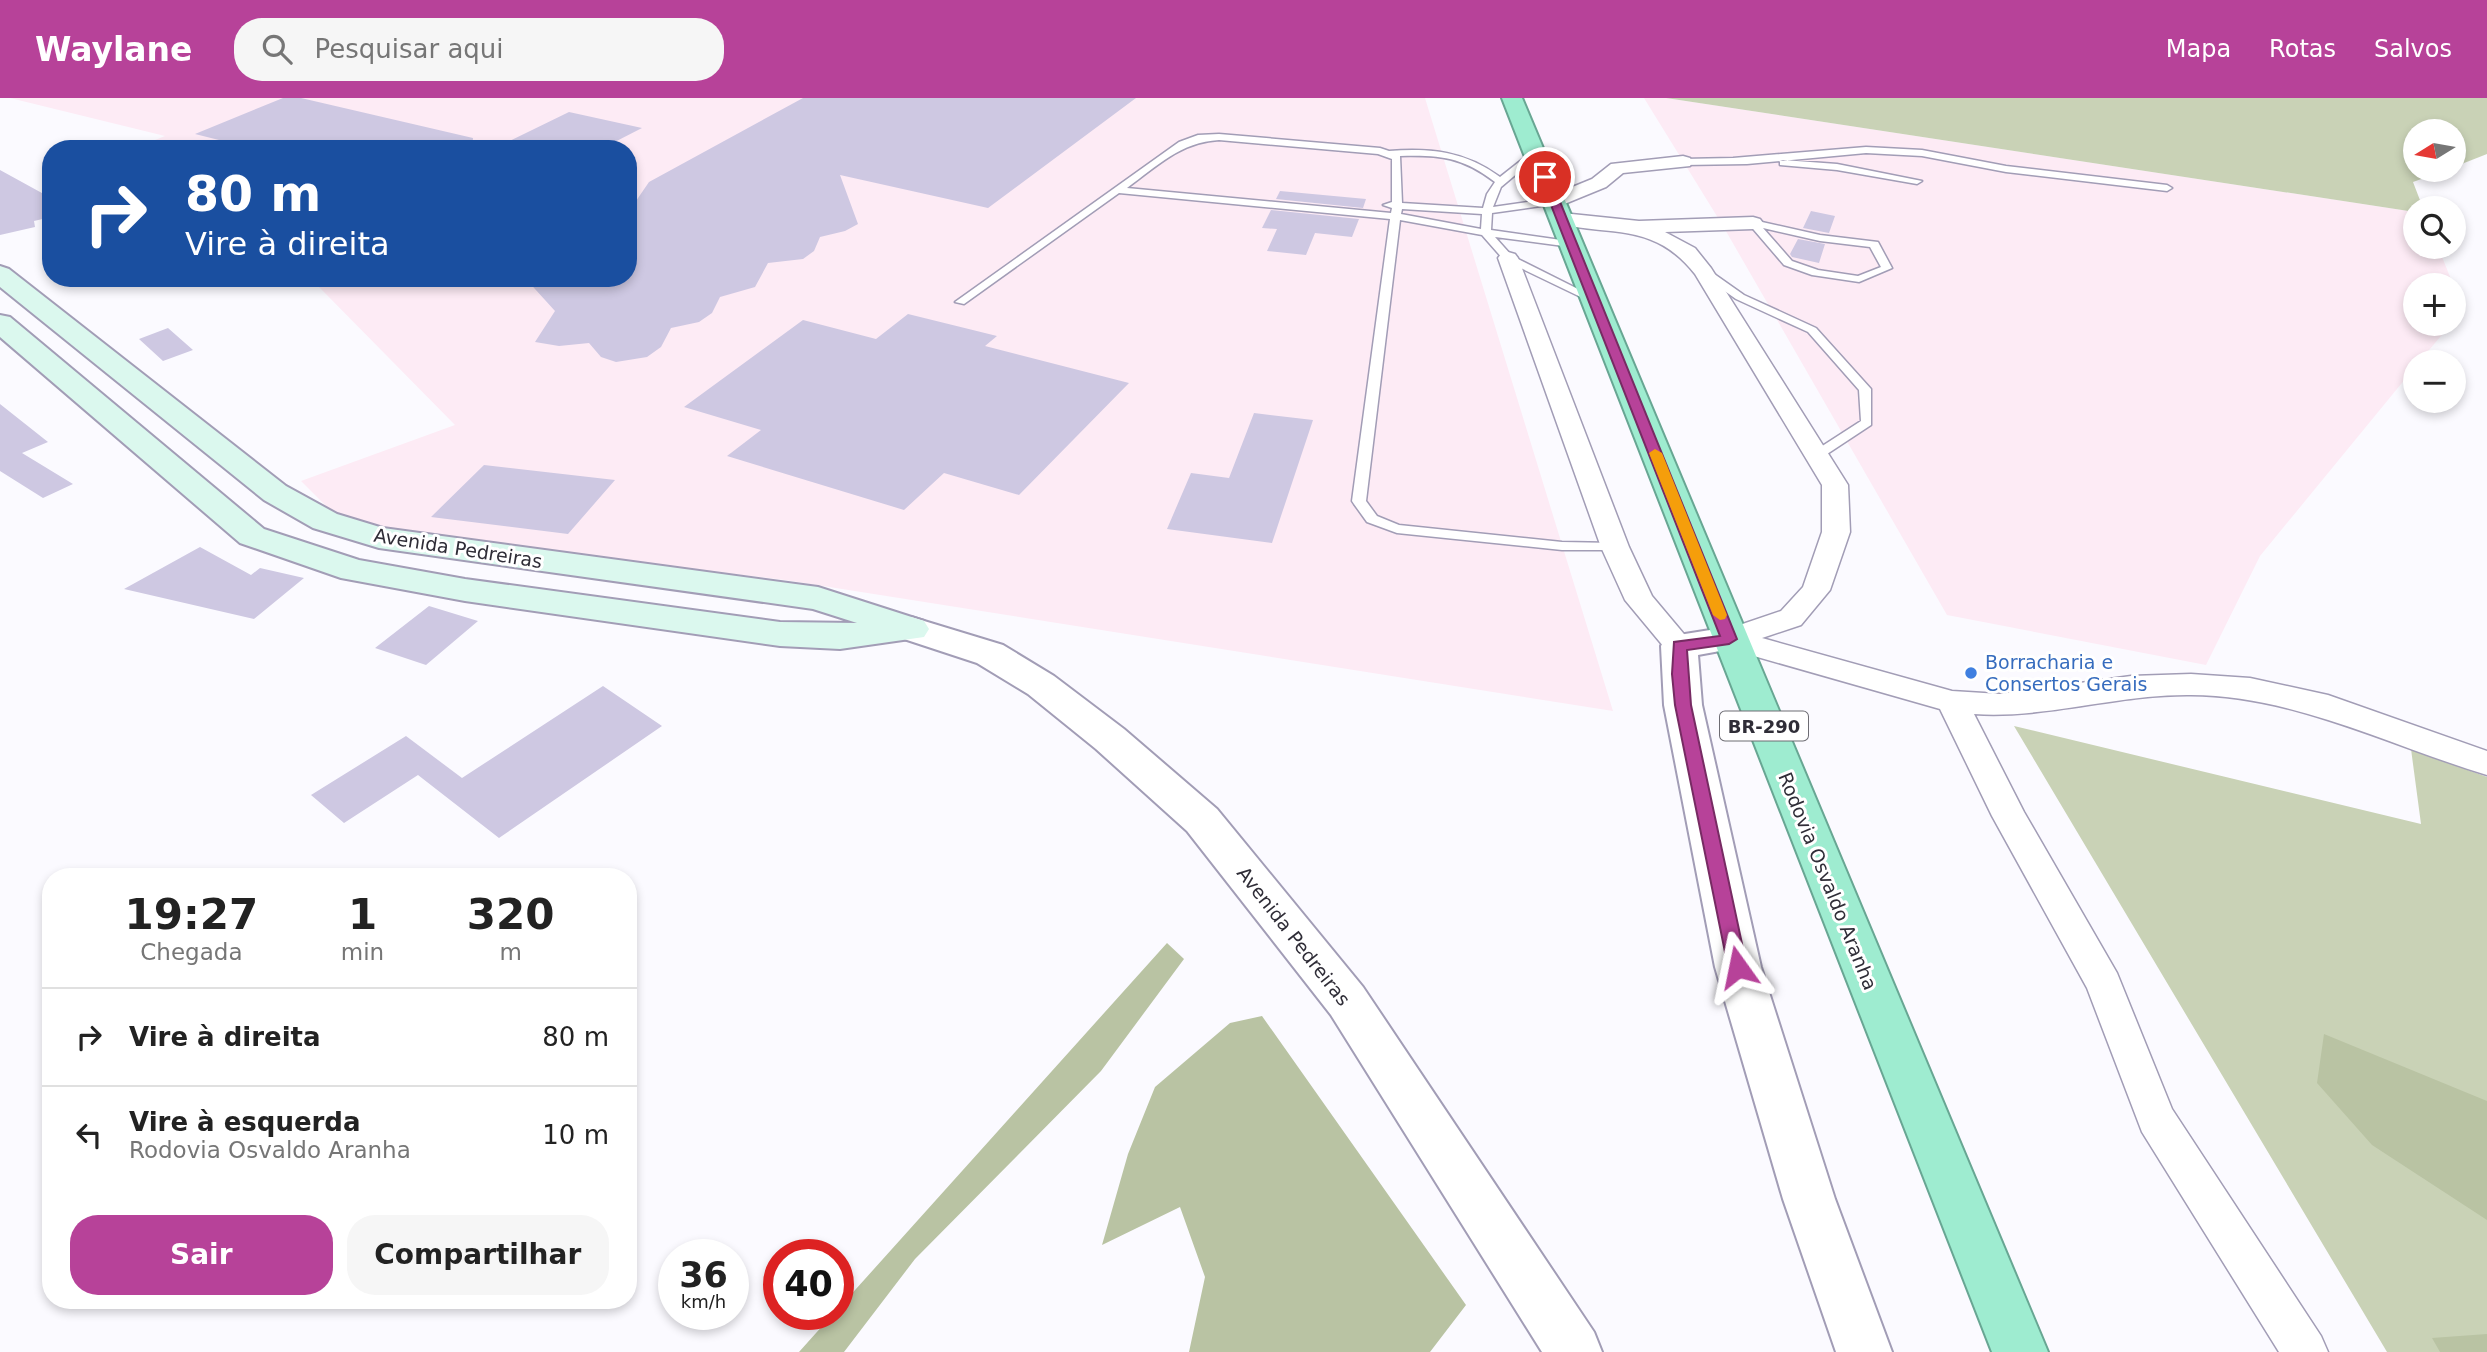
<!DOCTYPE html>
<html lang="pt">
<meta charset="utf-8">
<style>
body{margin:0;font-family:"DejaVu Sans",sans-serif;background:#f6f6f6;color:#222;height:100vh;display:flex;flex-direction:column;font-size:26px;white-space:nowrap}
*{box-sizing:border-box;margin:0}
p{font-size:23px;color:#767676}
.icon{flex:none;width:38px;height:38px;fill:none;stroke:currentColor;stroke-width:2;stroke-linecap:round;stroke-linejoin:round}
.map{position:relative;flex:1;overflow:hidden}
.drawer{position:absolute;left:42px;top:770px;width:595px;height:441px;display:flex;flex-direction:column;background:#fff;border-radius:28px;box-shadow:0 4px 10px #0003}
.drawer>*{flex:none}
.hud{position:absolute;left:42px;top:42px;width:595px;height:147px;border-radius:28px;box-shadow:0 4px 10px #0003;background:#1a4fa0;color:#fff;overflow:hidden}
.needle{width:46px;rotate:259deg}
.fabs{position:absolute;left:2403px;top:21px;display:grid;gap:14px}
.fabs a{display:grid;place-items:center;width:63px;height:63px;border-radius:50%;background:#fff;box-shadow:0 4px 10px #0003;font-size:35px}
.speed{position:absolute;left:658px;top:1141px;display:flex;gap:14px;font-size:35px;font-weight:700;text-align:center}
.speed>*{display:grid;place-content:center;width:91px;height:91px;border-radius:50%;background:#fff;box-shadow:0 4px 10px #0003;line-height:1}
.speed small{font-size:18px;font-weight:400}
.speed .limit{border:10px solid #d22;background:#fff;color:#111}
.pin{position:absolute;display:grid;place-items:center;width:60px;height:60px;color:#fff;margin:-30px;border:4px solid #fff;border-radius:50%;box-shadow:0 2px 7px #0007}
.me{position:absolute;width:77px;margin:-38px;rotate:348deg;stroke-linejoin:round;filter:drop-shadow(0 0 5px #0008)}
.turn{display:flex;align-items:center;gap:24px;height:147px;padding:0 28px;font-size:32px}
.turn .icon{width:91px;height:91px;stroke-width:2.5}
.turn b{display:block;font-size:49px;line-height:60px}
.eta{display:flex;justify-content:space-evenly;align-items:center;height:119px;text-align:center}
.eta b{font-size:42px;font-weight:700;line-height:49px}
.cta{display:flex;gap:14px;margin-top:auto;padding:14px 28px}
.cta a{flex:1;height:80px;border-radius:28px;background:#b74299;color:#fff;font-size:28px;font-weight:700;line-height:80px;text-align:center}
.cta a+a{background:#f6f6f6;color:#222}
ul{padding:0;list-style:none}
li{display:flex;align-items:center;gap:21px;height:98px;padding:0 28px;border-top:2px solid #e0e0e0}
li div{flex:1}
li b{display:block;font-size:26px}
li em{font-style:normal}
header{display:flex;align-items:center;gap:42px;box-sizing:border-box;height:98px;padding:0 35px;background:#b74299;color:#fff}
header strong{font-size:33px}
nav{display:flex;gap:38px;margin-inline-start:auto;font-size:24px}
.search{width:490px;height:63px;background:#f6f6f6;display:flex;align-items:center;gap:18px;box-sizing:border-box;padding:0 24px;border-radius:28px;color:#767676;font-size:26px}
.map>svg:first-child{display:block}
.industrial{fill:#fdebf5}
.green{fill:#c9d2b6}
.forest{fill:#b9c3a3}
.building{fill:#cec8e2}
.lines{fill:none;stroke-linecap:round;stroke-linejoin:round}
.service-casing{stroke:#a29db6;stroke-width:3}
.minor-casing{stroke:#a29db6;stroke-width:3}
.tertiary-casing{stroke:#a29db6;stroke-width:4}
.secondary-casing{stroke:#a29db6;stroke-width:4}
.trunk-casing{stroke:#68a693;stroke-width:4}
.service{fill:#fff;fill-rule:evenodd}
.minor{fill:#fff;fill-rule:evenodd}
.tertiary{fill:#fff;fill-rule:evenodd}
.secondary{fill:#dbf8ee;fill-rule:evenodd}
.trunk{fill:#9eecd0;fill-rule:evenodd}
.route{fill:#b74299;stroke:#772b63;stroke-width:2}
.slow{fill:#f59e0b}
.shop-dot{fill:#3f7fe0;stroke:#fff;stroke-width:2.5}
.labels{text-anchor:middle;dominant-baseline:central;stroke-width:6;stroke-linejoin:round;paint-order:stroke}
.shield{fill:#fff;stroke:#6d6c73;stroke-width:2}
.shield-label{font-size:18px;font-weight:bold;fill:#2f2d37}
.street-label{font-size:19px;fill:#2f2d37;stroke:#fff}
.shop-label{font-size:19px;fill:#366cbe;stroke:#fff;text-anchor:start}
</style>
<header>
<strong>Waylane</strong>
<div class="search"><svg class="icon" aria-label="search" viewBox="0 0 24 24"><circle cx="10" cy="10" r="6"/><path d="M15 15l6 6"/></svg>Pesquisar aqui</div>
<nav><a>Mapa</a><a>Rotas</a><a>Salvos</a></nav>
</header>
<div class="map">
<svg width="2487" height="1254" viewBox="0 0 2487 1254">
<rect width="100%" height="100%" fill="#fbfaff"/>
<path class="industrial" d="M 10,0 L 1425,0 L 1613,613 L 785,482 L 348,430 L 301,383 L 455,327 L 320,190 L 305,180 L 628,180 L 628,51 L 133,51 L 165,38 Z
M 1644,0 L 1666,0 L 2415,114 L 2415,149 L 2438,149 L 2463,211 L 2454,222 L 2454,187 L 2415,187 L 2415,226 L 2451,226 L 2419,264 L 2415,264 L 2415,269 L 2260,458 L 2206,567 L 1947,517 L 1723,128 Z"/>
<path class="green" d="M 1666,0 L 2487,0 L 2487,56 L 2454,69 L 2454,33 L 2415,33 L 2415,72 L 2446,72 L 2413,84 L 2423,110 L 2415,110 L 2415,114 Z
M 2014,628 L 2421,726 L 2411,651 L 2487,679 L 2487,1254 L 2387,1254 Z"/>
<path class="forest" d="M 1167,845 L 1184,861 L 1101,973 L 915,1161 L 844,1254 L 799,1254 L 833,1216 L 838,1216 L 838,1211 Z
M 1262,918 L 1466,1207 L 1430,1254 L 1189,1254 L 1205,1179 L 1180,1109 L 1102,1147 L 1128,1056 L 1155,989 L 1230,925 Z
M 2324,936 L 2487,1003 L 2487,1122 L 2372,1047 L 2317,985 Z
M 2487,1236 L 2487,1254 L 2440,1254 L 2432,1240 Z"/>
<path class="building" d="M 283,0 L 301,0 L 473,40 L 472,51 L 255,51 L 195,36 Z
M 803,0 L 1136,0 L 988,110 L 840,77 L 858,126 L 845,133 L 820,139 L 814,153 L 803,161 L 768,165 L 755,189 L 720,199 L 712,215 L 699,224 L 671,230 L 661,249 L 647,259 L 616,264 L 601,259 L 589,245 L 559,248 L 535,244 L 555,213 L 525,180 L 628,180 L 628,103 L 636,103 L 649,84 Z
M 569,14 L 642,30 L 601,51 L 493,51 Z
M 0,72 L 51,100 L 51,119 L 34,123 L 35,129 L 0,137 Z
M 1280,93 L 1366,101 L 1363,110 L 1276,101 Z
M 1271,112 L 1359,121 L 1352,139 L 1315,135 L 1306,157 L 1267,153 L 1277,131 L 1262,130 Z
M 1811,113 L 1835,118 L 1829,135 L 1803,130 Z
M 1798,141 L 1825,146 L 1819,165 L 1792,159 L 1790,156 Z
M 908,216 L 997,238 L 985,248 L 1129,285 L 1019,397 L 944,375 L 904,412 L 727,358 L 761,332 L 684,309 L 803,222 L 876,241 Z
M 168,230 L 193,252 L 163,263 L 139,241 Z
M 0,306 L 48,344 L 22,355 L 73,386 L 43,400 L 0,373 Z
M 1254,315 L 1313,322 L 1272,445 L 1167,431 L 1191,375 L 1229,380 Z
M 484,367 L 615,382 L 568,436 L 431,419 Z
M 200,449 L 251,477 L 260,470 L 304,480 L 254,521 L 124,491 Z
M 429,508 L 478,523 L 426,567 L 375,550 Z
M 603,588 L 662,628 L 499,740 L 418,677 L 344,725 L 311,697 L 406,638 L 462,680 Z"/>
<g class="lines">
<defs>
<path id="service" d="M 1219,36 L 1380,50 L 1389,53 C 1431,50 1465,53 1500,79 L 1533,53 L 1539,53 L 1539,57 L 1501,89 L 1493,109 L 1555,100 L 1560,103 L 1555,106 L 1492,115 L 1491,132 L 1575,144 L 1575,148 L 1571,149 L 1495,139 L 1512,158 L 1598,201 L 1589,203 L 1504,162 L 1482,137 L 1400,122 L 1366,403 L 1377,418 L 1399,427 L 1562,444 L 1615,445 L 1620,446 L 1622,449 L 1620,452 L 1562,452 L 1397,435 L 1367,424 L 1354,406 L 1352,403 L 1390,121 L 1119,95 L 964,206 L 955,204 L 1179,44 L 1198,37 ZM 1219,42 L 1378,56 L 1392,61 L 1392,104 L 1383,107 L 1392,110 L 1391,115 L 1127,90 C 1157,68 1181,44 1219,42 ZM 1400,58 C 1441,57 1462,59 1495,84 L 1487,96 L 1483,110 L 1402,105 ZM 1402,111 L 1482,116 L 1481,131 L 1401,116 Z
M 1866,49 L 1922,52 L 2006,68 L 2167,87 L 2172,90 L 2167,93 L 2006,74 L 1922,58 L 1866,55 L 1747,66 L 1683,67 L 1678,64 L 1683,61 L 1733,60 Z
M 1783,62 L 1837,66 L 1922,83 L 1917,86 L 1837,72 L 1780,67 L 1780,63 Z
M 1753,122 L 1820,137 L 1878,144 L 1892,170 L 1859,184 L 1812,177 L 1784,167 L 1748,125 ZM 1763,130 L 1820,143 L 1870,149 L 1881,169 L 1858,178 L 1818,172 L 1792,163 Z
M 1702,173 L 1710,173 L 1744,197 L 1816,230 L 1871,291 L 1871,327 L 1821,360 L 1813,360 L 1813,354 L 1861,323 L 1859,292 L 1808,234 L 1736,201 L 1702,177 Z"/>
<path id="minor" d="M 1683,58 L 1690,60 L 1692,64 L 1690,68 L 1623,75 L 1606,89 L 1562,107 L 1548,107 L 1545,103 L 1548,99 L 1592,81 L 1611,66 Z
M 1562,115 L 1639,123 L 1753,119 L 1760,121 L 1763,125 L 1760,129 L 1753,131 L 1665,134 L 1695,150 L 1711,170 L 1848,387 L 1850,434 L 1830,492 L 1801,527 L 1762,540 L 1952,593 L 2000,596 L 2131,578 L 2191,576 L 2250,580 L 2328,597 L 2487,653 L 2487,677 C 2388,647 2296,598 2191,597 C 2118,596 2046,621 1974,616 L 2024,714 L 2117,875 L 2172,1011 L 2321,1238 L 2328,1254 L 2279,1254 L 2142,1034 L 2087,890 L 1992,718 L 1940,611 L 1719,548 L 1714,541 L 1719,534 L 1781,513 L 1803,489 L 1822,434 L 1822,387 L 1695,176 C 1653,123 1611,139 1555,125 L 1552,121 L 1555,117 Z
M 1508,154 L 1515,156 L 1518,160 L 1629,449 L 1652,498 L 1694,548 L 1689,555 L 1679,558 L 1669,555 L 1625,502 L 1601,449 L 1498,160 L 1501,156 Z"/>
<path id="tertiary" d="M 911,519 L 1003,547 L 1054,578 L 1124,631 L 1217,711 L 1363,889 L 1594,1234 L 1602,1254 L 1542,1254 L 1331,917 L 1187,733 L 1096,651 L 1028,596 L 977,565 L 898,539 L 893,531 L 898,523 Z
M 1729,529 L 1742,533 L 1747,541 L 1742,549 L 1698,557 L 1702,607 L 1761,869 L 1835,1101 L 1892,1254 L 1836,1254 L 1783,1101 L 1715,869 L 1664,607 L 1661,548 L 1666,539 Z"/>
<path id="secondary" d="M 0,168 L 9,171 L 286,388 L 337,416 L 383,430 L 818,489 L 924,523 L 929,531 L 924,539 L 840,551 L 780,548 L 465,503 L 341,480 L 240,445 L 0,239 L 0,217 L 10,219 L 264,431 L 359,462 L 465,481 L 780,524 L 857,525 L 813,511 L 379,450 L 313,430 L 264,402 L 0,189 Z"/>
<path id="trunk" d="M 1502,0 L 1522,0 L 2048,1254 L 1992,1254 Z"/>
</defs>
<use href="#service" class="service-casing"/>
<use href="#minor" class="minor-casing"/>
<use href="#tertiary" class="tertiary-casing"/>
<use href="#secondary" class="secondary-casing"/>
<use href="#trunk" class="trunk-casing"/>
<use href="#service" class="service"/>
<use href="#minor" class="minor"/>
<use href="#tertiary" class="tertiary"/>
<use href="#secondary" class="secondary"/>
<use href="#trunk" class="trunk"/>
</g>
<path class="route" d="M 1545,76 L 1550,79 L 1737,541 L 1729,546 L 1687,552 L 1691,607 L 1747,869 L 1744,874 L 1738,876 L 1731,874 L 1728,869 L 1675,607 L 1672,576 L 1674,544 L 1720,538 L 1540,79 Z"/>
<path class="slow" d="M 1655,351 L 1662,355 L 1727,517 L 1725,521 L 1720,522 L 1713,517 L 1649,355 Z"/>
<circle class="shop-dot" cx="1971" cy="575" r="7"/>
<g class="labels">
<rect class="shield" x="1720" y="613.5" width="88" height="29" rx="5"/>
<g class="shield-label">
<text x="1764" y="628">BR-290</text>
</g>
<g class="street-label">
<text transform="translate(458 450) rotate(9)">Avenida Pedreiras</text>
<text transform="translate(1828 783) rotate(68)">Rodovia Osvaldo Aranha</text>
<text transform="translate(1294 838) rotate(52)">Avenida Pedreiras</text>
</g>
<g class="shop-label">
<text x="1985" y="564">Borracharia e<tspan x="1985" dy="22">Consertos Gerais</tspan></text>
</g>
</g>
</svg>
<div class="fabs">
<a><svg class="needle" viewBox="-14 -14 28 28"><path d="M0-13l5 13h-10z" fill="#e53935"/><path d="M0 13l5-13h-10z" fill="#767676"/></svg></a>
<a><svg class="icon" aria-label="search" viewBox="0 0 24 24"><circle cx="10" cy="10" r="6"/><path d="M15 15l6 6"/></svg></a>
<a>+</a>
<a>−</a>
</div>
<div class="speed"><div>36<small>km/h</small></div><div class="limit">40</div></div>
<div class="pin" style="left:1545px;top:79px;background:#d93025"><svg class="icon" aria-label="arrive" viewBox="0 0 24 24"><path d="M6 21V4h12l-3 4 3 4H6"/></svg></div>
<svg class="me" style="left:1738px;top:869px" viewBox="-20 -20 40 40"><path d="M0-17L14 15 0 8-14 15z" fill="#b74299" stroke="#fff" stroke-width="4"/></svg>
<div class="hud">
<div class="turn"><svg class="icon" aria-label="right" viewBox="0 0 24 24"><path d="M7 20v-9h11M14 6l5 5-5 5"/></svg><div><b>80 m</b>Vire à direita</div></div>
</div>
<section class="drawer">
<div class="eta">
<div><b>19:27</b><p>Chegada</p></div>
<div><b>1</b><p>min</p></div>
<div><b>320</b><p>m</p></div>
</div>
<ul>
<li><svg class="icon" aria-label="right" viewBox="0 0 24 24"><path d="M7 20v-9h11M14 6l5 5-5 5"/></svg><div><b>Vire à direita</b></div><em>80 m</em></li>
<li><svg class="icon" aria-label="left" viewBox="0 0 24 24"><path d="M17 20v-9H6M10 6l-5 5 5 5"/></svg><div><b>Vire à esquerda</b><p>Rodovia Osvaldo Aranha</p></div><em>10 m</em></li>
</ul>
<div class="cta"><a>Sair</a><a>Compartilhar</a></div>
</section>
</div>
